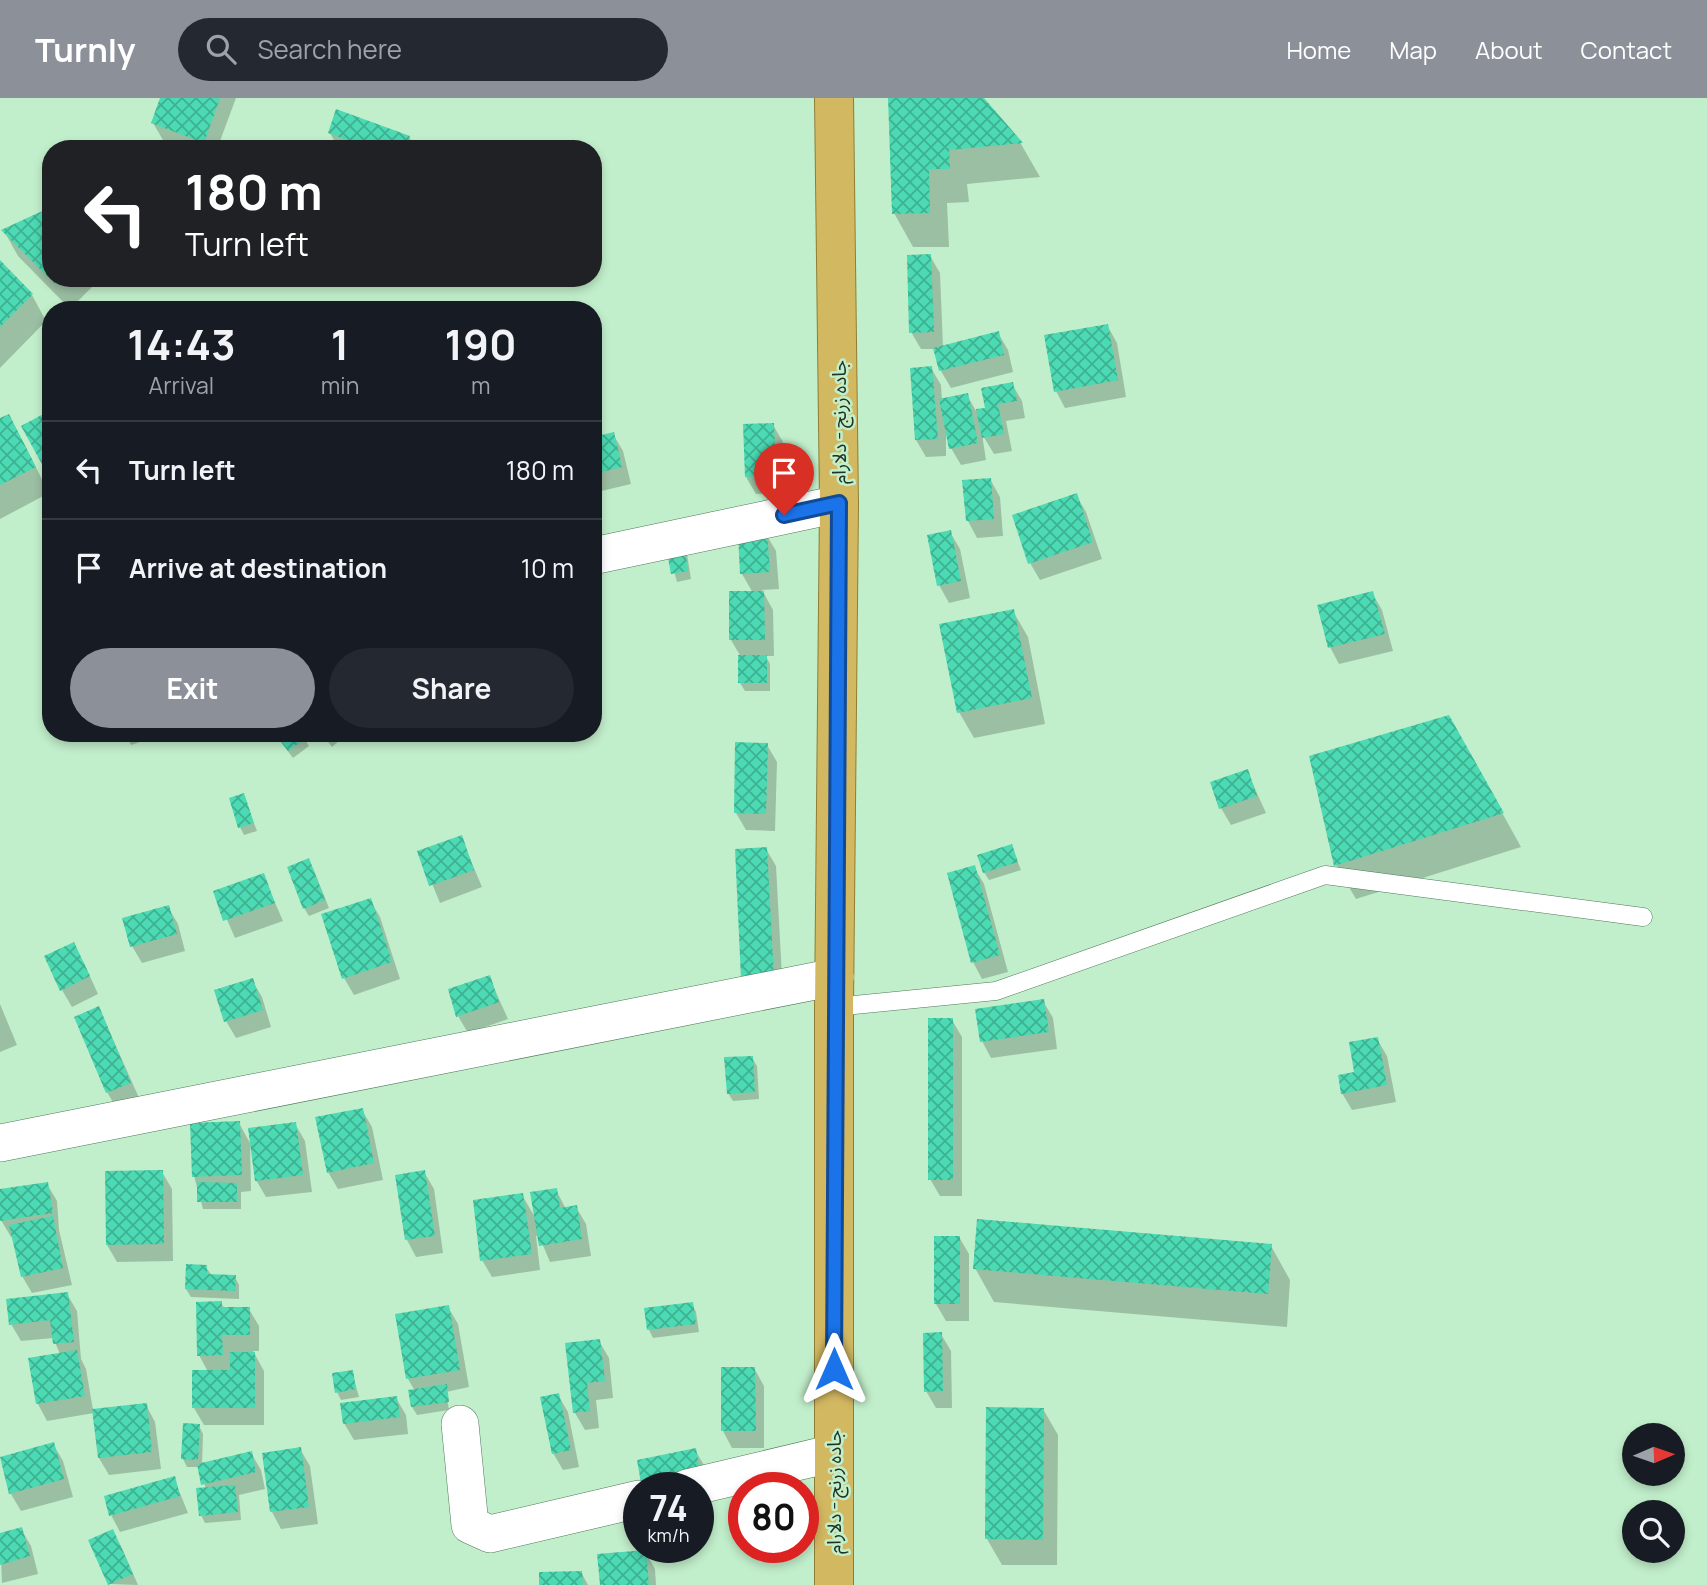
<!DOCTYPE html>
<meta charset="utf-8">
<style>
body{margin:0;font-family:Manrope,"Noto Sans Arabic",sans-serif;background:#242831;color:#f1f3f6;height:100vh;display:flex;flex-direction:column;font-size:26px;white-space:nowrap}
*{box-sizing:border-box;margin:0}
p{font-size:23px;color:#9ea1a6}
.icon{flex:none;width:38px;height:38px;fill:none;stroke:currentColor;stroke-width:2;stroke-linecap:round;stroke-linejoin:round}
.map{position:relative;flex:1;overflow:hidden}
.drawer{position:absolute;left:42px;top:203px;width:560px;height:441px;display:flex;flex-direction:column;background:#171b24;border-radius:28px;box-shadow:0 4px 10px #0003}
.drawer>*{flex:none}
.banner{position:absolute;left:42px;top:42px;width:560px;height:147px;border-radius:28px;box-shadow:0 4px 10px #0003;background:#202124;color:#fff;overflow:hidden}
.needle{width:46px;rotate:88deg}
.buttons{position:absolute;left:1622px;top:1325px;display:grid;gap:14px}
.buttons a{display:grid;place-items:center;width:63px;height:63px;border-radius:50%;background:#171b24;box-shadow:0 4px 10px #0003;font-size:35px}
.speed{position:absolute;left:623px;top:1374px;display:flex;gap:14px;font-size:35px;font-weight:700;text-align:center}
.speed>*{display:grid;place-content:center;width:91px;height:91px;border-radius:50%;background:#171b24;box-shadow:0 4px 10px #0003;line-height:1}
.speed small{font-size:18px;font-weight:400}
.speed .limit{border:10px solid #d22;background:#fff;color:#111}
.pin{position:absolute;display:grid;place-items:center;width:60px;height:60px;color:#fff;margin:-72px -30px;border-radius:50% 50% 50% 0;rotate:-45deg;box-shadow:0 0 7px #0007}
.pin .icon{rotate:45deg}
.me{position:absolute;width:77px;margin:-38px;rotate:0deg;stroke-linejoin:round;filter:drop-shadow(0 0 5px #0008)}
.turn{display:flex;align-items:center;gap:24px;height:147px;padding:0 28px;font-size:32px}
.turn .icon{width:91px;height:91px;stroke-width:2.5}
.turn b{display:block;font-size:49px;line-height:60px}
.eta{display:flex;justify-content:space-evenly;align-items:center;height:119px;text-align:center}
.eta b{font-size:42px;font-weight:700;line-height:49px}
.cta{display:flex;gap:14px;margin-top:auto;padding:14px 28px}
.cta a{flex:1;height:80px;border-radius:42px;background:#8c9099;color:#fff;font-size:28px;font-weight:700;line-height:80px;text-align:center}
.cta a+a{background:#242831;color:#f1f3f6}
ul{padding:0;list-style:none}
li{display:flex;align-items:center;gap:21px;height:98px;padding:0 28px;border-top:2px solid #363941}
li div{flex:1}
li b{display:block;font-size:26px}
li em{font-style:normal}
header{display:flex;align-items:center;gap:42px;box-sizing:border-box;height:98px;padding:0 35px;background:#8c9099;color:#fff}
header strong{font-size:33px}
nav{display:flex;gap:38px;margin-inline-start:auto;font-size:24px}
.search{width:490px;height:63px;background:#242831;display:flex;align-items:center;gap:18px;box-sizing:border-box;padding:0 24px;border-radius:38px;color:#9ea1a6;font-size:26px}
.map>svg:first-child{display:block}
.shadow{fill:#0003}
.building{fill:url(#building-cross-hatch)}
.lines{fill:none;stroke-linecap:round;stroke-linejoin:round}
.service-casing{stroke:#4f7859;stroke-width:19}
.minor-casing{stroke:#4f7859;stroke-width:38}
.trunk-casing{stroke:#8e7e33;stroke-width:40}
.service{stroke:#fff;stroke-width:18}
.minor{stroke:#fff;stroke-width:37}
.trunk{stroke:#d3b862;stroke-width:38}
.route-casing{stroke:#114b97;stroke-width:18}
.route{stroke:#1a73e8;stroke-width:12}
.labels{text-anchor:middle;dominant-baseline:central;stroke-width:5;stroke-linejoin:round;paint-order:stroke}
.street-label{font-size:19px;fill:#213325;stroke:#c2efcb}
</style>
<header>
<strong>Turnly</strong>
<div class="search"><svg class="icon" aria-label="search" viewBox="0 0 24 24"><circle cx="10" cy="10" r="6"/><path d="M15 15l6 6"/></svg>Search here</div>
<nav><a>Home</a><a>Map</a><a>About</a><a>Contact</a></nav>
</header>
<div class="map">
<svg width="1707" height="1487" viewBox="0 0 1707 1487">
<defs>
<pattern id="building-cross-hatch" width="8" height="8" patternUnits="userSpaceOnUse" patternTransform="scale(1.75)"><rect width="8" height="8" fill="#4bdab3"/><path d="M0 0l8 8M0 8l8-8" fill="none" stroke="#3eb191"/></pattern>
</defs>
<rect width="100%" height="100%" fill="#c2efcb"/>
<path class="shadow" d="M 162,0 L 236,0 L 217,51 L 186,51 L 163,42 L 153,25 Z
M 890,0 L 982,0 L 1021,46 L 1040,79 L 967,86 L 969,104 L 947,105 L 949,149 L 913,149 L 894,115 Z
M 330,35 L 409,39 L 416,51 L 339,51 Z
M 4,133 L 51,180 L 101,180 L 70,211 L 18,158 Z
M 930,158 L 940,175 L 943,249 L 998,235 L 1008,252 L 1013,274 L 951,290 L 941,273 L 935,251 L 921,251 L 911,234 Z
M 0,165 L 32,197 L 46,223 L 0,270 Z
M 1107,227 L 1117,245 L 1126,299 L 1065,310 L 1056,293 Z
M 931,270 L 941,287 L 942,302 L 967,297 L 976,313 L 987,311 L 1012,286 L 1022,303 L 1025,320 L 1006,323 L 1012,353 L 994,356 L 982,336 L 986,362 L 961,367 L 951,350 L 946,327 L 946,358 L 926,359 L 916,342 Z
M 51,314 L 51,378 L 45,367 Z
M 0,322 L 23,344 L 49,395 L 0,421 Z
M 773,327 L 783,344 L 785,395 L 756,396 L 746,379 Z
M 613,336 L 623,353 L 631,386 L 593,395 L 593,341 Z
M 990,381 L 1000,399 L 1003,438 L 977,440 L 968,423 L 964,384 Z
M 1076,397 L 1086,414 L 1102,461 L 1040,482 L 1030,465 Z
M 950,434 L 960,451 L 970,500 L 949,505 L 939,487 Z
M 766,436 L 776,453 L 779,491 L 762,492 L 773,512 L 774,558 L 766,558 L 770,566 L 770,593 L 745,593 L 740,585 L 741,559 L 731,542 L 753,495 L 742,476 Z
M 668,451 L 687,456 L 691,481 L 677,484 Z
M 1372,495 L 1382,512 L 1393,553 L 1339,566 L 1330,549 Z
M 1013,513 L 1028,539 L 1045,626 L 974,640 L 959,614 Z
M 124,635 L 147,635 L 149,641 L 131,647 Z
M 274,635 L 304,640 L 309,648 L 293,660 Z
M 321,635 L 348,635 L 332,649 Z
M 377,635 L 391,635 L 382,642 Z
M 485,635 L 504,635 L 504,639 L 488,641 Z
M 767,647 L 777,664 L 775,733 L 746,732 L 736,715 Z
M 1468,653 L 1521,749 L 1356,801 L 1336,767 Z
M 1247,673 L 1266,715 L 1231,727 L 1221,710 Z
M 243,697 L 257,733 L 244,737 L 240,729 Z
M 461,739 L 482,789 L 440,805 L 419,754 Z
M 1011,748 L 1021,772 L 989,782 L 984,774 Z
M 766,751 L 776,768 L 783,897 L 753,898 Z
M 974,769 L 984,786 L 1008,874 L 982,881 L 973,864 Z
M 313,770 L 329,810 L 309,818 L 304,810 Z
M 263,777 L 283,823 L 235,840 L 215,794 Z
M 370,802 L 380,819 L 400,881 L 354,897 L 344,880 Z
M 168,809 L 178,826 L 185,853 L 142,865 L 132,848 Z
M 83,863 L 98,896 L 72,909 L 62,892 Z
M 489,879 L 508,921 L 468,935 L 458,918 Z
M 252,882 L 262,899 L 271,929 L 236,940 L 226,923 Z
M 1043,903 L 1053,920 L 1057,951 L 991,960 L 982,943 Z
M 0,906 L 17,947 L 0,954 Z
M 99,910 L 140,1002 L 117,1011 L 107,994 Z
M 952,922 L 962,939 L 962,1098 L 940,1098 L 930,1081 Z
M 1377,941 L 1387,958 L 1396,1004 L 1352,1012 L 1342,995 Z
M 752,960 L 757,968 L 759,1001 L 733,1003 L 728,995 Z
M 362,1012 L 372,1029 L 383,1082 L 338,1091 L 328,1074 Z
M 239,1025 L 250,1045 L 251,1093 L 241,1094 L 241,1111 L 203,1111 L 194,1078 Z
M 295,1026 L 305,1043 L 312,1094 L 266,1099 L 256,1082 Z
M 162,1074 L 172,1091 L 173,1163 L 117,1164 L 107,1147 Z
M 424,1074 L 434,1091 L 443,1155 L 416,1159 L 407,1142 Z
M 47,1086 L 57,1103 L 59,1132 L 72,1187 L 32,1195 L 22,1178 L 14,1139 L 11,1139 L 1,1122 L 0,1093 Z
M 556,1092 L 566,1111 L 576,1109 L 586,1126 L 591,1158 L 550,1164 L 539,1138 L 536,1138 L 540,1172 L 492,1179 L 482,1162 L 522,1097 L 536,1121 Z
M 959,1139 L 969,1156 L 969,1223 L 946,1223 L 936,1206 Z
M 1271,1148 L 1290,1182 L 1287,1229 L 994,1204 L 975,1170 Z
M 206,1169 L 212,1178 L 235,1179 L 239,1187 L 239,1201 L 191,1199 L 186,1191 Z
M 67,1196 L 77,1213 L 81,1261 L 86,1271 L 93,1312 L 146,1307 L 155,1324 L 161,1371 L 109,1377 L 99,1360 L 94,1315 L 47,1323 L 38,1306 L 30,1261 L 60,1256 L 53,1240 L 21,1243 L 11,1226 Z
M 221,1205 L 225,1211 L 249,1211 L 259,1228 L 259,1253 L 253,1253 L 264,1273 L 264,1327 L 204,1327 L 194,1310 L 208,1274 L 199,1257 Z
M 692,1206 L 696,1214 L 699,1234 L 653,1240 L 649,1232 Z
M 448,1209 L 458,1226 L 469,1289 L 446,1294 L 449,1312 L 417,1317 L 412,1309 L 415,1293 L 408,1281 L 397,1218 Z
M 941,1236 L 951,1253 L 952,1310 L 936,1310 L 926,1293 Z
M 599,1243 L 609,1260 L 613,1300 L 596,1302 L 599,1330 L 585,1332 L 575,1315 Z
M 723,1270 L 754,1270 L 764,1288 L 764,1350 L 732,1350 L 723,1333 Z
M 352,1274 L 359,1299 L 341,1302 L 337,1294 Z
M 558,1297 L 568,1314 L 579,1369 L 563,1372 L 553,1355 Z
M 396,1300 L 406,1317 L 408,1336 L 354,1342 L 344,1325 Z
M 1043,1311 L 1058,1337 L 1057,1467 L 1002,1467 L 987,1441 Z
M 199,1328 L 203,1336 L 202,1367 L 251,1355 L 261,1372 L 265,1391 L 239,1397 L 241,1422 L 205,1425 L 201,1417 L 206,1391 L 199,1369 L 187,1369 L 183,1361 Z
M 53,1346 L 63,1363 L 73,1399 L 21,1413 L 11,1396 L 1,1360 Z
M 300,1351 L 310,1368 L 318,1426 L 281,1431 L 272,1414 Z
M 695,1352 L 705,1369 L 698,1390 L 646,1390 L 643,1384 Z
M 174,1380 L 188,1415 L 120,1434 L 111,1417 Z
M 21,1431 L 31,1448 L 38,1476 L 2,1485 L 0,1437 Z
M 112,1433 L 122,1450 L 138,1487 L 110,1486 Z
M 645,1453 L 655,1471 L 656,1487 L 601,1487 Z
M 581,1474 L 588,1487 L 541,1487 Z"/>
<path class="building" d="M 160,0 L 220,0 L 204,45 L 151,25 Z
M 888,0 L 984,0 L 1023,45 L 949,52 L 950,71 L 929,71 L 930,115 L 892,116 Z
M 336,11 L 410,38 L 405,51 L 372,51 L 328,35 Z
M 51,109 L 51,180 L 60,180 L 55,186 L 1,132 Z
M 931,156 L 934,234 L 909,235 L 907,157 Z
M 0,162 L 33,196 L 0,229 Z
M 1108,226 L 1118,282 L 1054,294 L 1044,237 Z
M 999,233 L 1004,257 L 939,273 L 933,250 Z
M 932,268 L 938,341 L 915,342 L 910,270 Z
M 1013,284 L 1017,303 L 998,306 L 1004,336 L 982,340 L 976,311 L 985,310 L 981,290 Z
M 968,295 L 978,345 L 949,351 L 939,301 Z
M 51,312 L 51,364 L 43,368 L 21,328 Z
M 9,316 L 36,369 L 0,387 L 0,320 Z
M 774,325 L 776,378 L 745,379 L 743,326 Z
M 614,334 L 622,369 L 593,376 L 593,339 Z
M 991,380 L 994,421 L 966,423 L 962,382 Z
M 1077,395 L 1093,444 L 1028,466 L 1012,417 Z
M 951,432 L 961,483 L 937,488 L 927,437 Z
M 767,434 L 770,474 L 740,476 L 738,436 Z
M 684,446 L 688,473 L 671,476 L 666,449 Z
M 729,493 L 764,493 L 765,542 L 729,542 Z
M 1373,493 L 1385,536 L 1328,550 L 1317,507 Z
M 1014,511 L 1032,600 L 957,615 L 939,526 Z
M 738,557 L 767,557 L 767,585 L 738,585 Z
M 1449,617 L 1504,715 L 1334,768 L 1309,658 Z
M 274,635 L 303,635 L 306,640 L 288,653 Z
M 735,644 L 768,645 L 766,716 L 734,715 Z
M 1248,671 L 1257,698 L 1219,711 L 1210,684 Z
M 244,695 L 254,725 L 238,730 L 229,700 Z
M 462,737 L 474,772 L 429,788 L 417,753 Z
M 1012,746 L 1018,764 L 983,775 L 977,757 Z
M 767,749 L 774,880 L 741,881 L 735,751 Z
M 309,760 L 325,802 L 303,811 L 287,769 Z
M 975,767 L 1000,857 L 971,865 L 947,775 Z
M 264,775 L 275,805 L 223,823 L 213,793 Z
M 371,800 L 392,864 L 342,881 L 321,816 Z
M 169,807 L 177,836 L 130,849 L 122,820 Z
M 74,844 L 90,878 L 60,893 L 44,858 Z
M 490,877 L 499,904 L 456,919 L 448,891 Z
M 253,880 L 263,912 L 224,924 L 214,892 Z
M 1044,901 L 1049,934 L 980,944 L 975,911 Z
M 99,908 L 131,985 L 106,995 L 74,919 Z
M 928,920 L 953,920 L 953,1082 L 928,1082 Z
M 1378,939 L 1387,987 L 1341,996 L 1338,977 L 1354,974 L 1349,944 Z
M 753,958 L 755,994 L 727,996 L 724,959 Z
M 363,1010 L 374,1065 L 327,1075 L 315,1019 Z
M 240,1023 L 242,1077 L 192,1079 L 190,1025 Z
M 296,1024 L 303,1077 L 255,1083 L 248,1030 Z
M 163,1072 L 164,1146 L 106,1147 L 105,1073 Z
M 425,1072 L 435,1138 L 405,1142 L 395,1077 Z
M 48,1084 L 53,1115 L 0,1123 L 0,1091 Z
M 197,1084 L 237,1085 L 237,1104 L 197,1104 Z
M 557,1090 L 560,1110 L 577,1107 L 582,1141 L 539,1148 L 530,1094 Z
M 523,1095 L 532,1156 L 480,1163 L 473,1102 Z
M 53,1118 L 63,1170 L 21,1179 L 9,1127 Z
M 977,1121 L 1272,1146 L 1268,1196 L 973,1171 Z
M 934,1138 L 960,1138 L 960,1206 L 934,1206 Z
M 186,1166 L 207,1167 L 207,1176 L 236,1177 L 235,1193 L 185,1191 Z
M 68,1194 L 74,1244 L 53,1246 L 50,1222 L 9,1227 L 6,1201 Z
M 222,1203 L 222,1209 L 250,1209 L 250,1237 L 222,1237 L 223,1257 L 197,1258 L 196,1204 Z
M 693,1204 L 696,1226 L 647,1232 L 644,1210 Z
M 449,1207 L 460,1272 L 406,1281 L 395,1216 Z
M 942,1234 L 943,1293 L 924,1294 L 923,1235 Z
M 600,1241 L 605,1283 L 587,1285 L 590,1313 L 573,1315 L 565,1245 Z
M 77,1252 L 85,1298 L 36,1306 L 28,1260 Z
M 230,1254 L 255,1254 L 255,1310 L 192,1310 L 192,1272 L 230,1272 Z
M 721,1269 L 755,1269 L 756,1333 L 721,1333 Z
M 353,1272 L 356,1291 L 335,1295 L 332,1275 Z
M 447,1286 L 449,1304 L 411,1309 L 408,1292 Z
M 559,1295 L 571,1352 L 552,1356 L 540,1299 Z
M 397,1298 L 400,1319 L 343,1326 L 340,1305 Z
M 147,1305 L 152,1354 L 98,1360 L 92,1311 Z
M 986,1309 L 1044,1310 L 1043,1442 L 985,1441 Z
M 183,1325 L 200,1326 L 198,1362 L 181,1361 Z
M 54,1344 L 64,1381 L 9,1396 L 0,1359 Z
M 301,1349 L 309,1409 L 270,1414 L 262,1355 Z
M 696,1350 L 700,1373 L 641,1385 L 637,1362 Z
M 252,1353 L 256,1374 L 201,1387 L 197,1366 Z
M 175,1378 L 180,1398 L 109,1418 L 104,1398 Z
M 235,1387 L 238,1414 L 199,1418 L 196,1390 Z
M 22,1429 L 30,1458 L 0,1467 L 0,1435 Z
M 113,1431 L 133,1476 L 108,1487 L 88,1442 Z
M 646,1452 L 649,1487 L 600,1487 L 597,1456 Z
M 582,1473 L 583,1487 L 539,1487 L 539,1474 Z"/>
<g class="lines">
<defs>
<path id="service" d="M 834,909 L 996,893 L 1325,777 L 1643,819"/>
<path id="minor" d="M 593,458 L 839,406
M 0,1045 L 835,879
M 460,1326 L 470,1427 L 490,1436 L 639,1401
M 687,1390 L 834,1355"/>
<path id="trunk" d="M 834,0 L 839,406 L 834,909 L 834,1487"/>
</defs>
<use href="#service" class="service-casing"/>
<use href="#minor" class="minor-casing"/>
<use href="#trunk" class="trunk-casing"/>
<use href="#service" class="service"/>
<use href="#minor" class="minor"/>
<use href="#trunk" class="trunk"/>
</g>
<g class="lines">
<defs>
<path id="route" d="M 784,417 L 839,405 L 834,1271"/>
</defs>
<use href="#route" class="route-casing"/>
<use href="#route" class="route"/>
</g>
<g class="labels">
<g class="street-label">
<text transform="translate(839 324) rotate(-90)">جاده زرنج - دلارام</text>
<text transform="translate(834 1394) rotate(-90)">جاده زرنج - دلارام</text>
</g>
</g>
</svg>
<div class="buttons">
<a><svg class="needle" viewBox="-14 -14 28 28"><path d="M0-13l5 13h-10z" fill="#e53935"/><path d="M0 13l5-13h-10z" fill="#9ea1a6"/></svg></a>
<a><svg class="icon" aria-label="search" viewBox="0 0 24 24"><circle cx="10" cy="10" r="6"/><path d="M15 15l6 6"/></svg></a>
</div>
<div class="speed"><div>74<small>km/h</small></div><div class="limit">80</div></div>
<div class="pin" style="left:784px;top:417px;background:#d93025"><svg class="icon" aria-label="arrive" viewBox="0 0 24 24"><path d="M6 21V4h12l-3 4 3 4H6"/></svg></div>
<svg class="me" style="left:834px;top:1271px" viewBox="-20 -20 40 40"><path d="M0-17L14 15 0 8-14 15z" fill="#1a73e8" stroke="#fff" stroke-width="4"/></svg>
<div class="banner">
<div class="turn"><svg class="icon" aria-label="left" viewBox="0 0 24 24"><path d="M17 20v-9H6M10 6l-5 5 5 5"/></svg><div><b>180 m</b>Turn left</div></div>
</div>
<section class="drawer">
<div class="eta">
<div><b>14:43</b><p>Arrival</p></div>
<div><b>1</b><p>min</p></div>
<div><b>190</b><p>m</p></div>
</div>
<ul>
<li><svg class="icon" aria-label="left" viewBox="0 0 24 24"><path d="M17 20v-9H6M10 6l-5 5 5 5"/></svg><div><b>Turn left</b></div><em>180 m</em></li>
<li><svg class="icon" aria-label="arrive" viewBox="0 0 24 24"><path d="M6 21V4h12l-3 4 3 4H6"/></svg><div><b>Arrive at destination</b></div><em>10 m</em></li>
</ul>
<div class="cta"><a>Exit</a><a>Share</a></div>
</section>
</div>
